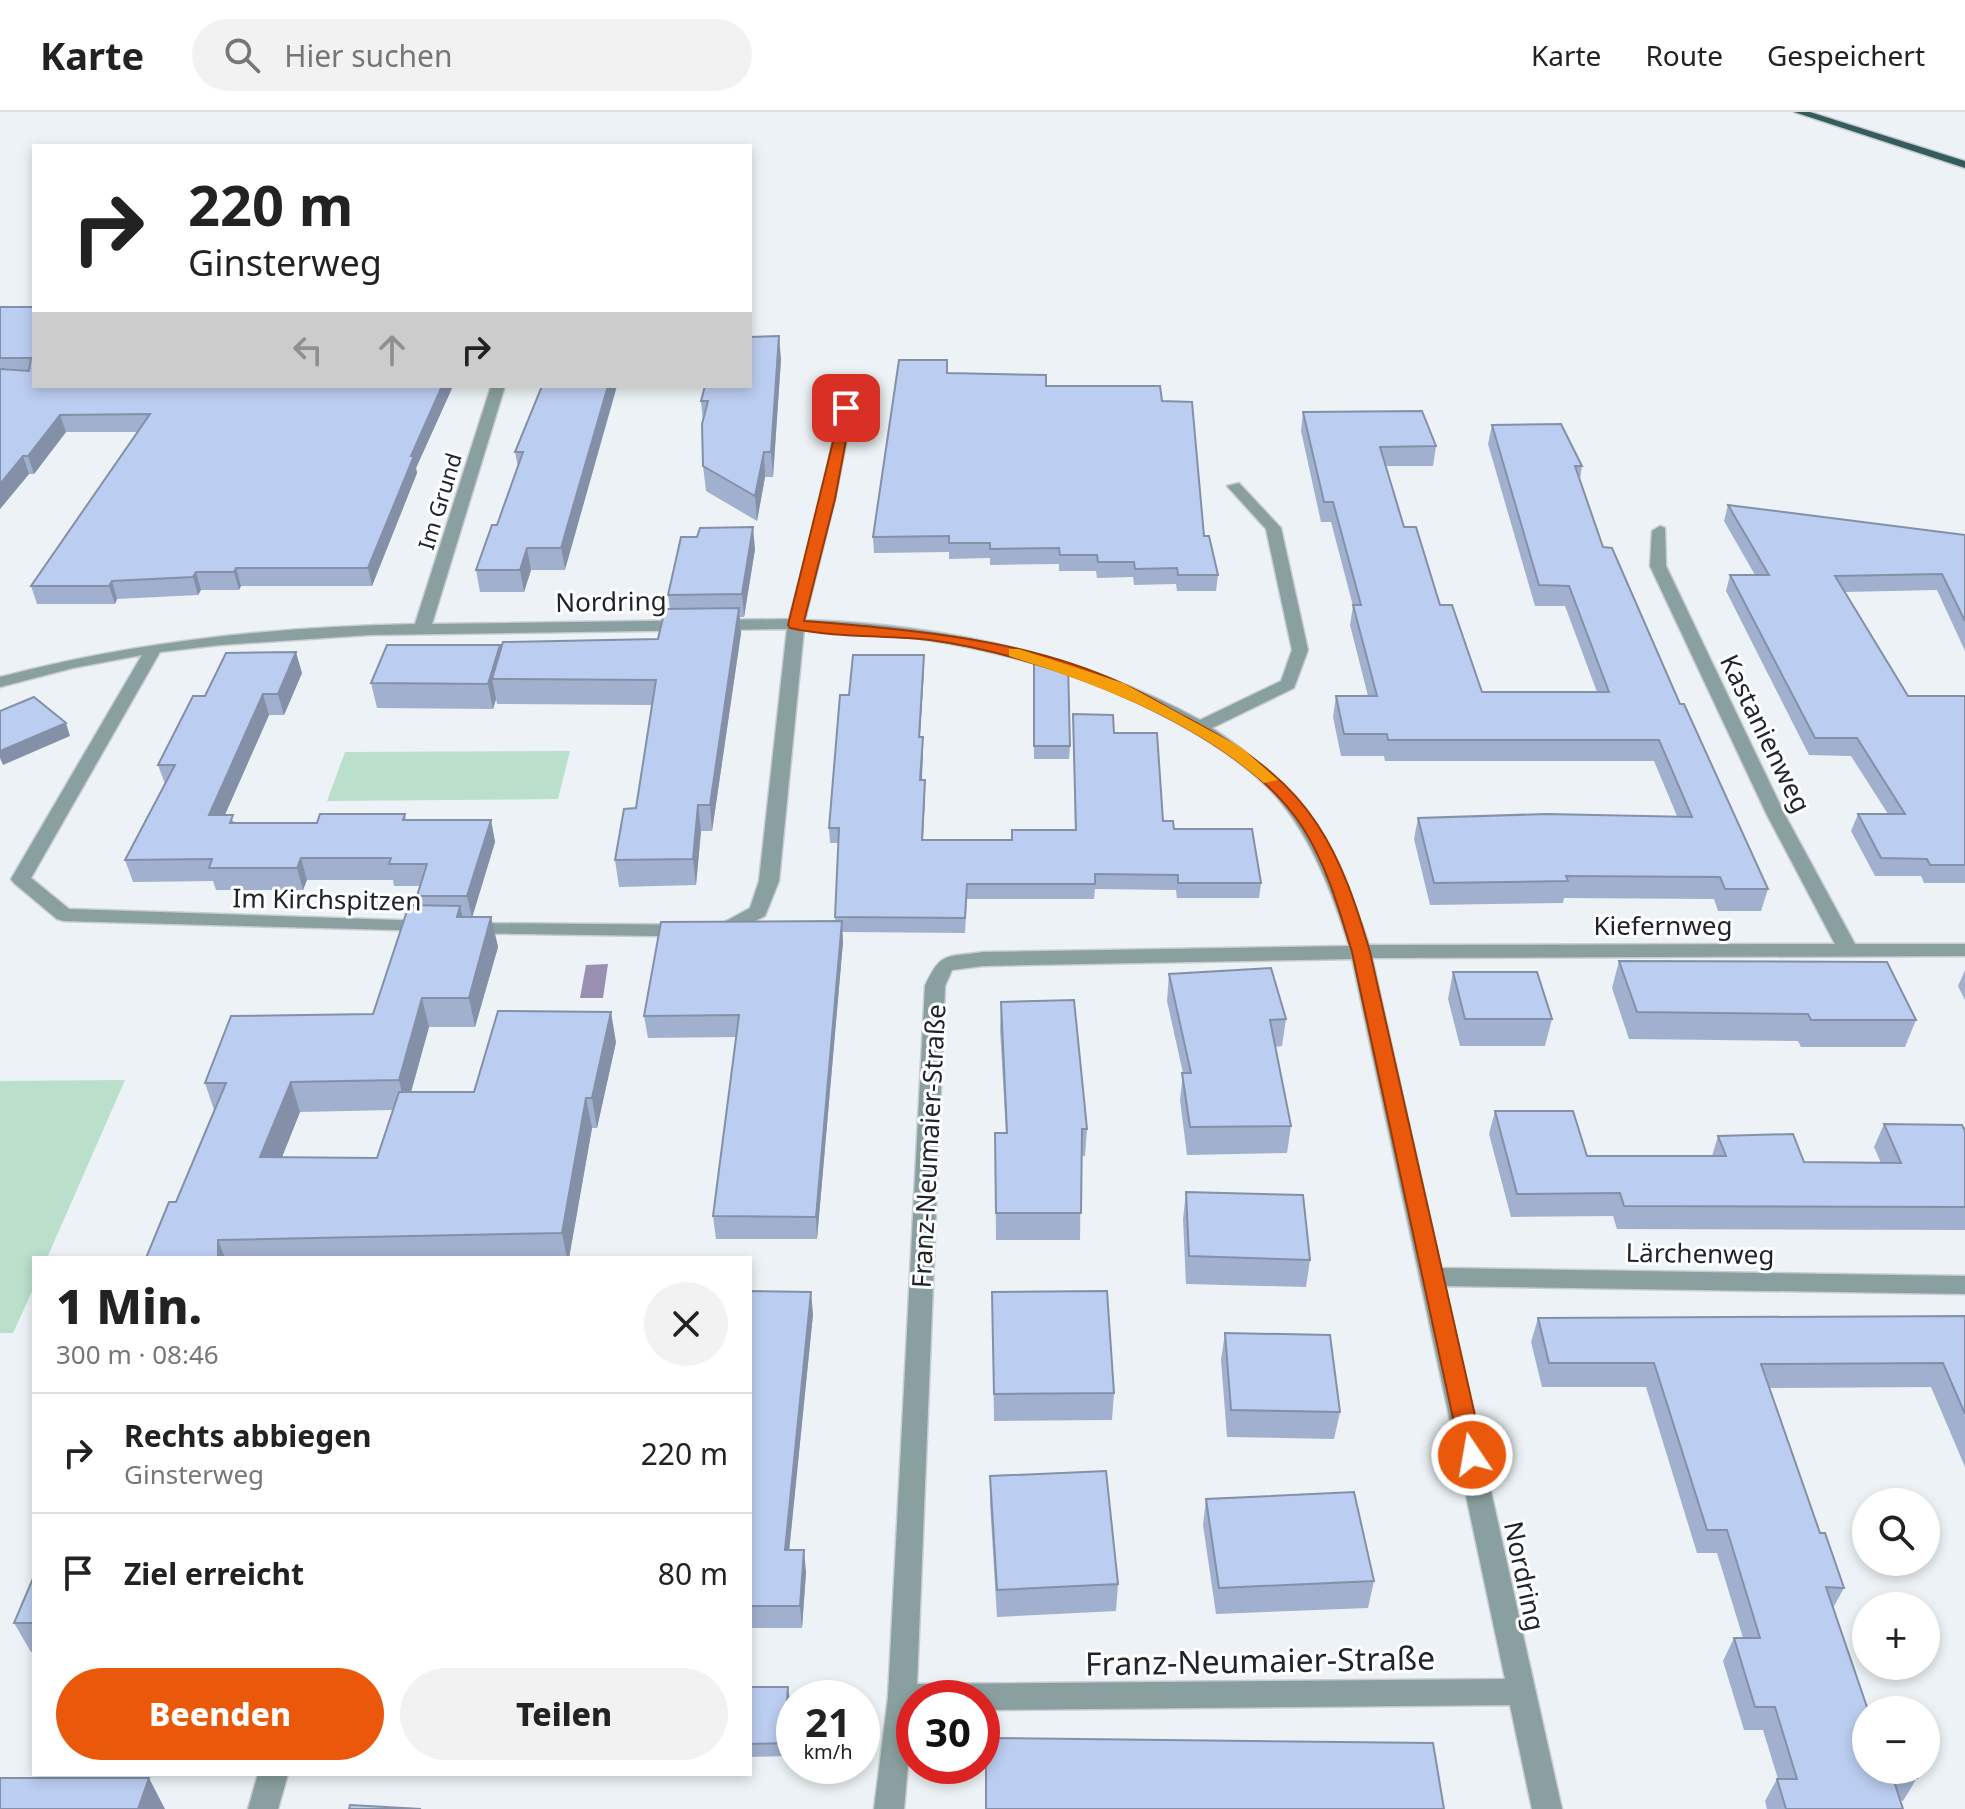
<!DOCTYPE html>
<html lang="de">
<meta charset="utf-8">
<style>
body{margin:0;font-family:"Noto Sans",sans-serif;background:#f2f2f2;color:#222;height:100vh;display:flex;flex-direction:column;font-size:30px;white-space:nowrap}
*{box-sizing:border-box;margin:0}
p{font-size:26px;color:#767676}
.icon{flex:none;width:44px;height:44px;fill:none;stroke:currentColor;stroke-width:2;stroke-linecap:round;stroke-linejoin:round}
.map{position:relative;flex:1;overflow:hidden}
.details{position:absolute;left:32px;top:1144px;width:720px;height:520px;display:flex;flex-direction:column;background:#fff;border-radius:0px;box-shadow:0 4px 12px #0003}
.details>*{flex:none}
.banner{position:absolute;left:32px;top:32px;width:720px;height:244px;border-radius:0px;box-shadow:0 4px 12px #0003;background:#fff;color:#222;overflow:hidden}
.buttons{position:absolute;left:1852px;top:1376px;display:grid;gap:16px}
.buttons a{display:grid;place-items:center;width:88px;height:88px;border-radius:50%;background:#fff;box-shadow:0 4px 12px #0003;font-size:40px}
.speed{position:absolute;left:776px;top:1568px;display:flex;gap:16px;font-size:40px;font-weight:700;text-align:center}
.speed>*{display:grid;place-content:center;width:104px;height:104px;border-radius:50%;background:#fff;box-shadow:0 4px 12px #0003;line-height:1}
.speed small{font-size:20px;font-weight:400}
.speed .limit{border:12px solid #d22;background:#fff;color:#111}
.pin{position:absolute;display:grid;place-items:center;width:68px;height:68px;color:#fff;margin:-34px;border-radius:16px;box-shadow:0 4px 12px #0006}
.me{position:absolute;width:88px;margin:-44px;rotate:348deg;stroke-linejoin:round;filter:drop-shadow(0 0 6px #0008)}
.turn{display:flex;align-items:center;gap:28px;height:168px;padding:0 24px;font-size:36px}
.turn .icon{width:104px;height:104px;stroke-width:2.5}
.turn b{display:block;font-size:56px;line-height:68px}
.lanes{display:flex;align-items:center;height:76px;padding:0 24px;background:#0003;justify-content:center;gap:40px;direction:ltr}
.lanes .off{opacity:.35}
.round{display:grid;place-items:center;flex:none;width:84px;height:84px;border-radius:42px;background:#f2f2f2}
.head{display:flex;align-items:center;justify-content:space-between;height:136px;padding:0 24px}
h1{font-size:48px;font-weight:800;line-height:60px}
.cta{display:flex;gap:16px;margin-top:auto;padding:16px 24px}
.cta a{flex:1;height:92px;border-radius:48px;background:#ea580c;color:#fff;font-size:32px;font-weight:800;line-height:92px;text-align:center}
.cta a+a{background:#f2f2f2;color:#222}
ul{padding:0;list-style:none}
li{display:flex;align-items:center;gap:24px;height:120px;padding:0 24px;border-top:2px solid #e0e0e0}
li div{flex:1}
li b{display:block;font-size:30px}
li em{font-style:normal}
header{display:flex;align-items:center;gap:48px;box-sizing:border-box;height:112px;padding:0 40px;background:#fff;border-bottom:2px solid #e0e0e0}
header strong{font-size:38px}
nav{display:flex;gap:44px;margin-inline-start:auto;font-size:28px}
.search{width:560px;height:72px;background:#f2f2f2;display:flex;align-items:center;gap:20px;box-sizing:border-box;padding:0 28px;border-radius:44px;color:#767676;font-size:30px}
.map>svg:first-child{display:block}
.green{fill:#badfcb}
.water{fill:#998fb2}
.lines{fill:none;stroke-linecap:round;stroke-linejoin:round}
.minor-casing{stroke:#c7cdcf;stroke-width:3}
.primary-casing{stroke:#c7cdcf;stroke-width:3}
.minor{fill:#8a9f9f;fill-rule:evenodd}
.primary{fill:#345c5c;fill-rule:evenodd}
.wall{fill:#a1b0ce;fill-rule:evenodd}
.shaded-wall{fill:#8390a8}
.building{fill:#bbcdf0;stroke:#8390a8;stroke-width:2}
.route{fill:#ea580c;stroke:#983908;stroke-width:2}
.slow{fill:#f59e0b}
.labels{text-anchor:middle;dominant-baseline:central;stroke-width:6;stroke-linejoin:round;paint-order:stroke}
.far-street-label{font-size:22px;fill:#212324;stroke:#fdfeff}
.street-label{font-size:26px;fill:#212324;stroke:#fdfeff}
.near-street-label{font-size:32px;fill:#212324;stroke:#fdfeff}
</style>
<header>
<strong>Karte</strong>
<div class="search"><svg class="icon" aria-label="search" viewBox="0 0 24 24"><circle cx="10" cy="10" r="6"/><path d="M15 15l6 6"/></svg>Hier suchen</div>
<nav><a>Karte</a><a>Route</a><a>Gespeichert</a></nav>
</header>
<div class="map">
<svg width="1965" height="1697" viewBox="0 0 1965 1697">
<rect width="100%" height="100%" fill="#ecf2f5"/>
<path class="green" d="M 570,639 L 558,687 L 327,689 L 345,640 Z
M 125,968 L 47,1146 L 34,1146 L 34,1175 L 13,1221 L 0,1221 L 0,969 Z"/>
<path class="water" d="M 608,852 L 603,886 L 580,886 L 586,853 Z"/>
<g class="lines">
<defs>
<path id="minor" d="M 491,274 L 505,274 L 432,512 L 789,507 L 821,387 L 839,296 L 846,292 L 853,296 L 835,387 L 805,508 C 943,512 1078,542 1200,608 L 1281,569 L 1292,538 L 1266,417 L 1227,374 L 1239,371 L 1281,416 L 1308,538 L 1294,576 L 1212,616 C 1301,674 1336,734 1369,833 L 1835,832 L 1767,703 L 1650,454 L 1652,419 L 1660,414 L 1665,416 L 1666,454 L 1785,703 L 1855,832 L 1965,832 L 1965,844 L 1372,846 L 1441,1156 L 1965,1164 L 1965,1182 L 1445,1174 L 1562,1697 L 1532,1697 L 1510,1593 L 982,1598 L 982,1586 L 914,1586 L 904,1697 L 874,1697 L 888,1585 L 925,874 C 942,838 946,846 983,840 L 1349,834 C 1332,780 1312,725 1274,682 C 1250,656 1222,637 1193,620 C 1075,550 940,521 804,517 L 779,769 L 765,804 L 722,825 L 467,821 L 460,819 L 457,815 L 460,811 L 719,813 L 750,796 L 759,769 L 787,517 L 370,523 L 220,533 L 160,540 L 31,766 L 69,797 L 427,809 L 434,811 L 437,815 L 434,819 L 64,809 L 57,807 L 14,771 L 11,767 L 142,543 L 73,556 L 0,575 L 0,565 C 137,529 274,515 415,512 ZM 1352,847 L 1505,1567 L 917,1572 L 945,874 L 952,858 L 983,854 Z
M 258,1662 L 288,1662 L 278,1697 L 248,1697 Z"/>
<path id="primary" d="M 1794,0 L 1810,0 L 1965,49 L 1965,56 Z"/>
</defs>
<use href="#minor" class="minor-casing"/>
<use href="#primary" class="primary-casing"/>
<use href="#minor" class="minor"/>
<use href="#primary" class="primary"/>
</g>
<path class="wall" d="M 0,195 L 34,195 L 34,274 L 453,274 L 416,356 L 417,361 L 372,474 L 241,474 L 239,478 L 201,478 L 198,483 L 117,487 L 115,492 L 37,492 L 31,474 L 138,320 L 66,320 L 34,362 L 29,362 L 0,397 Z
M 781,247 L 773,365 L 765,365 L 757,409 L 706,379 L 703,354 L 703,309 L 701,289 Z
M 947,261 L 1162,289 L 1204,424 L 1218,463 L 1216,479 L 1177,479 L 1176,472 L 1134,473 L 1133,465 L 1097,466 L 1096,459 L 1059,459 L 1059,452 L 990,453 L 990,446 L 949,447 L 949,440 L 874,441 L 873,425 Z
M 538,284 L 565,458 L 531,458 L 524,480 L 480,480 L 476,458 L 497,413 L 518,355 L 515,340 Z
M 1303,300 L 1436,334 L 1433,354 L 1386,354 L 1404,415 L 1482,580 L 1597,580 L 1565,494 L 1535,494 L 1488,332 L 1492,313 L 1582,354 L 1580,367 L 1603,435 L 1680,592 L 1768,777 L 1761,799 L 1718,799 L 1714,787 L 1564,786 L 1563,791 L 1430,793 L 1414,727 L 1418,706 L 1677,704 L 1654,649 L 1385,649 L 1384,644 L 1341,644 L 1333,605 L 1336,584 L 1368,584 L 1350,513 L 1353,494 L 1331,410 L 1321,410 L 1301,319 Z
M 1728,393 L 1965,423 L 1965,539 L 1937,478 L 1845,480 L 1908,584 L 1965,584 L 1965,771 L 1924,771 L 1921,764 L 1875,764 L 1851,719 L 1858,702 L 1888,702 L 1851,644 L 1809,643 L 1726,479 L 1730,463 L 1755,463 L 1724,409 Z
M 755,437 L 744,505 L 740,505 L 741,521 L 712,719 L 701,719 L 696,773 L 619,775 L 615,748 L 636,696 L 652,593 L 497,592 L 496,587 L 493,597 L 377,596 L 371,571 L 500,533 L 500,539 L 658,527 L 670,497 L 668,483 Z
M 1034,542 L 1070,634 L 1069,647 L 1034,647 Z
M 924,557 L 920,625 L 923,639 L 922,668 L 925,683 L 923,728 L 1012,728 L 1075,718 L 1073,602 L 1114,621 L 1163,709 L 1261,771 L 1259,786 L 1177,786 L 1176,778 L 1095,777 L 1094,787 L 967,787 L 965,821 L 842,820 L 843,830 L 817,1127 L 716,1127 L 713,1104 L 736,925 L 648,926 L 644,904 L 835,809 L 839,731 L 830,731 L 829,716 L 849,583 Z
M 302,561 L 284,603 L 269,603 L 225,703 L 236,711 L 317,711 L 405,702 L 406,708 L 491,708 L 495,730 L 472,805 L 491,805 L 498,835 L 475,915 L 429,915 L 411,980 L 474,980 L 616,930 L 597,1016 L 592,1016 L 569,1146 L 146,1146 L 176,1090 L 214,998 L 205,971 L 373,902 L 419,794 L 417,784 L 420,774 L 394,774 L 393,768 L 307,768 L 303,778 L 216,778 L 213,769 L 133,770 L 125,748 L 165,672 L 158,653 L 205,584 ZM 393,998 L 377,1046 L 282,1045 L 300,1000 Z
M 1619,849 L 1916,908 L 1905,935 L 1801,935 L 1798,929 L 1629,927 L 1612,876 Z
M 1965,858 L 1965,888 L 1958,874 Z
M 1453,860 L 1552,907 L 1545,934 L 1460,934 L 1448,887 Z
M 1169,862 L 1286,907 L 1282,934 L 1275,935 L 1291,1014 L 1287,1041 L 1187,1043 L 1180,988 L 1183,961 L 1167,889 Z
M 1001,890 L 1087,1017 L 1085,1044 L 1081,1044 L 1080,1128 L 996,1128 L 995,1021 L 1006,1021 L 1000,917 Z
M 1495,999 L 1587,1044 L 1712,1044 L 1718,1024 L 1804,1050 L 1881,1051 L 1874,1035 L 1884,1012 L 1965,1019 L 1965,1118 L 1617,1117 L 1613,1104 L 1511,1105 L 1489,1022 Z
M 1186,1080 L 1310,1148 L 1306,1175 L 1186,1172 L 1183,1107 Z
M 750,1179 L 813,1202 L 789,1438 L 806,1460 L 802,1516 L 750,1516 Z
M 992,1180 L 1114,1281 L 1112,1308 L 994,1309 Z
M 1965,1204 L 1965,1355 L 1931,1275 L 1770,1276 L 1820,1421 L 1844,1476 L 1833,1496 L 1868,1598 L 1917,1666 L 1903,1689 L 1900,1688 L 1903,1697 L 1767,1697 L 1765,1689 L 1777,1667 L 1778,1667 L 1763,1618 L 1744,1618 L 1723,1549 L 1734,1526 L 1743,1526 L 1717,1441 L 1697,1441 L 1646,1275 L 1542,1275 L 1531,1230 L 1538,1206 Z
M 1225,1221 L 1340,1300 L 1334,1327 L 1227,1325 L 1221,1248 Z
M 990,1364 L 1118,1472 L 1116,1499 L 997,1505 L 990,1391 Z
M 1206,1387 L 1374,1469 L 1368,1496 L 1216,1502 L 1203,1413 Z
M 34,1464 L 34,1540 L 31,1540 L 14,1511 Z
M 750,1575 L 790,1588 L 786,1644 L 750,1645 Z"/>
<path class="shaded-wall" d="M 779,224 L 781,247 L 773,365 L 771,340 Z
M 442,274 L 453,274 L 416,356 L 417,361 L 372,474 L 368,456 L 411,344 Z
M 608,274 L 617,274 L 565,458 L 561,436 Z
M 60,303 L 66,320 L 34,362 L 28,344 Z
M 764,340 L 765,365 L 757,409 L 755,384 Z
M 23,344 L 29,362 L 0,397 L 0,372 Z
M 753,415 L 755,437 L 744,505 L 742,482 Z
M 527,436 L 531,458 L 524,480 L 520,458 Z
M 236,456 L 241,474 L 239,478 L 234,460 Z
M 196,460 L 201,478 L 198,483 L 193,465 Z
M 112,469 L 117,487 L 115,492 L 109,474 Z
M 739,496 L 741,521 L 712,719 L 710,693 Z
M 500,533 L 504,558 L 492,567 L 496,587 L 493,597 L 488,572 Z
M 296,540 L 302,561 L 284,603 L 278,582 Z
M 924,543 L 924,557 L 919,639 L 919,625 Z
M 263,582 L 269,603 L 215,725 L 209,703 Z
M 66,611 L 70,624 L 3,653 L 0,646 L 0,639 Z
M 923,625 L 923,639 L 921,683 L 920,668 Z
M 925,668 L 925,683 L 922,743 L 922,728 Z
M 698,693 L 701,719 L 696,773 L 693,747 Z
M 491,708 L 495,730 L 472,806 L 467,784 Z
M 301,746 L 307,768 L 303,778 L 297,756 Z
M 460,794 L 467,823 L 457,805 Z
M 491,805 L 498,835 L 475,915 L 469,886 Z
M 842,809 L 843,830 L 817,1127 L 816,1105 Z
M 422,886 L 429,915 L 406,998 L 399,968 Z
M 611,900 L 616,930 L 597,1016 L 592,986 Z
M 291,970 L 300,1000 L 270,1075 L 260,1045 Z
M 586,986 L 592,1016 L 569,1146 L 567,1146 L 562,1121 Z
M 218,1128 L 225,1146 L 218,1146 Z
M 811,1180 L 813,1202 L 787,1460 L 785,1438 Z
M 804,1438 L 806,1460 L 802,1516 L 800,1494 Z
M 788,1575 L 790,1588 L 786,1644 L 784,1631 Z
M 149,1666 L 165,1697 L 138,1697 Z"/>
<path class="building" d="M 0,195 L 34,195 L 34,274 L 442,274 L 411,344 L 414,344 L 368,456 L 236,456 L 234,460 L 196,460 L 193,465 L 112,469 L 109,474 L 31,474 L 150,302 L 60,303 L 28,344 L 23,344 L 0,372 L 0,257 L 29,259 L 31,246 L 0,246 Z
M 779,224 L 771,340 L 764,340 L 755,384 L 703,354 L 702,312 L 708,289 L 701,289 L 705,274 L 750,274 L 750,225 Z
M 899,248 L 947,248 L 947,261 L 1046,263 L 1046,274 L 1160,274 L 1162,289 L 1192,290 L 1204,424 L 1209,424 L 1218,463 L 1178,463 L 1177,456 L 1135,457 L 1134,450 L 1098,450 L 1097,443 L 1060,443 L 1059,436 L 990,437 L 990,431 L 949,431 L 949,424 L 873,425 Z
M 542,274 L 608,274 L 561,436 L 527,436 L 520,458 L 476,458 L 492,413 L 497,413 L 523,340 L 515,340 Z
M 1422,299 L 1436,334 L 1380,335 L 1404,415 L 1416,415 L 1440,493 L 1452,493 L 1482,580 L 1609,580 L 1569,474 L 1539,473 L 1492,313 L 1561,312 L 1582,354 L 1575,354 L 1603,435 L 1612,436 L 1680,592 L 1684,592 L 1768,777 L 1725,777 L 1720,765 L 1566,764 L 1568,769 L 1434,771 L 1418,706 L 1546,702 L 1692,705 L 1659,628 L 1388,628 L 1387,622 L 1344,622 L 1336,584 L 1377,584 L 1353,493 L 1361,493 L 1333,390 L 1324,390 L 1303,300 Z
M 1728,393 L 1965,423 L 1965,509 L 1942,462 L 1835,464 L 1908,584 L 1965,584 L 1965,753 L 1930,753 L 1927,747 L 1881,746 L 1858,702 L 1905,702 L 1857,626 L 1815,626 L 1730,463 L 1769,463 Z
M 753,415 L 742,482 L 668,483 L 681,425 L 697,425 L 700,416 Z
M 739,496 L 710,693 L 698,693 L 693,747 L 615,748 L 624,697 L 636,696 L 656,568 L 492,567 L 503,530 L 658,527 L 665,497 Z
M 387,533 L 500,533 L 488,572 L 371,571 Z
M 296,540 L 278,582 L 263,582 L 209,703 L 233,703 L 230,711 L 317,711 L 320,702 L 405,702 L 403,708 L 491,708 L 467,784 L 417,784 L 427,752 L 389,752 L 391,746 L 301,746 L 297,756 L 209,756 L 212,747 L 125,748 L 175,653 L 158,653 L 193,584 L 205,584 L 226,541 Z
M 1034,542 L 1068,553 L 1070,634 L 1034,634 Z
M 853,543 L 924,543 L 919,625 L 923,625 L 920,668 L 925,668 L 922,728 L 1012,728 L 1012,718 L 1076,718 L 1073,602 L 1113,603 L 1114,621 L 1157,621 L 1163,709 L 1173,709 L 1174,717 L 1252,717 L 1261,771 L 1178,771 L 1178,763 L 1095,762 L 1095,772 L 967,772 L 965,806 L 835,805 L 839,716 L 829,716 L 840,583 L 849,583 Z
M 34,585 L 66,611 L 0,639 L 0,599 Z
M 409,793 L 460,794 L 457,805 L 491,805 L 469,886 L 422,886 L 399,968 L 291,970 L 260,1045 L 377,1046 L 399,980 L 474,980 L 498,899 L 611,900 L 592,986 L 586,986 L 562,1121 L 218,1128 L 218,1146 L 146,1146 L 169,1090 L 176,1090 L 226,971 L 205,971 L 231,904 L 373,902 Z
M 842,809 L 816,1105 L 713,1104 L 739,903 L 644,904 L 661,810 Z
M 1619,849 L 1887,850 L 1916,908 L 1811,908 L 1808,902 L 1637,900 Z
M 1271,856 L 1286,907 L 1270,908 L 1291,1014 L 1190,1015 L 1182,961 L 1191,961 L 1169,862 Z
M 1453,860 L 1537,860 L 1552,907 L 1465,907 Z
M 1074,888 L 1087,1017 L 1082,1017 L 1081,1101 L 996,1101 L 995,1021 L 1007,1021 L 1001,890 Z
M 1495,999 L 1573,999 L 1587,1044 L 1726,1044 L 1718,1024 L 1793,1022 L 1804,1050 L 1901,1051 L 1884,1012 L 1962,1013 L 1965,1019 L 1965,1095 L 1624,1094 L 1620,1081 L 1517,1082 Z
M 1186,1080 L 1303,1083 L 1310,1148 L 1189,1144 Z
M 750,1179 L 811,1180 L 785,1438 L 804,1438 L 800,1494 L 750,1494 Z
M 1107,1179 L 1114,1281 L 994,1282 L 992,1180 Z
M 1965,1204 L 1965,1302 L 1943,1251 L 1761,1252 L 1820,1421 L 1825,1421 L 1844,1476 L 1826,1475 L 1868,1598 L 1866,1598 L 1866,1658 L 1914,1658 L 1917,1666 L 1893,1666 L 1903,1697 L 1786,1697 L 1777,1667 L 1797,1667 L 1775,1595 L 1755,1595 L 1734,1526 L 1760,1526 L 1727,1418 L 1707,1418 L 1654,1251 L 1549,1251 L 1538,1206 Z
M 1225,1221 L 1330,1223 L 1340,1300 L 1231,1298 Z
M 1106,1359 L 1118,1472 L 997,1478 L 990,1364 Z
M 1354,1380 L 1374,1469 L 1219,1476 L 1206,1387 Z
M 34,1464 L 34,1511 L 14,1511 Z
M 750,1575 L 788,1575 L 784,1631 L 750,1632 Z
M 986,1626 L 1433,1631 L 1444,1697 L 986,1697 Z
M 0,1666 L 149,1666 L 138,1697 L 0,1697 Z
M 350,1693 L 421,1697 L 349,1697 Z"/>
<path class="route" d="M 842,293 L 852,296 L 835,387 L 804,509 C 912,518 1023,526 1123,572 C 1145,582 1166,595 1187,606 C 1238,633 1285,663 1317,712 C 1343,751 1357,796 1370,840 L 1484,1343 L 1480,1350 L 1472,1353 L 1464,1350 L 1461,1343 L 1352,840 C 1339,797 1327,754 1303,716 C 1239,615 1044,543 930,528 C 884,523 835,526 790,516 L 788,513 Z"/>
<path class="slow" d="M 1009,537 L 1019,537 L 1123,571 L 1242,636 L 1278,668 L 1264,671 C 1191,607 1101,574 1009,544 Z"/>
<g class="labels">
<g class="far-street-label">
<text transform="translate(439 389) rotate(-73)">Im Grund</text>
</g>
<g class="street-label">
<text transform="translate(611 489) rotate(-1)">Nordring</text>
<text transform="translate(1766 621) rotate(64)">Kastanienweg</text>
<text transform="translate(327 787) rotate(1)">Im Kirchspitzen</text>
<text x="1663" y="813">Kiefernweg</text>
<text transform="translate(928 1034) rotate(-87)">Franz-Neumaier-Straße</text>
<text transform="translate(1700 1141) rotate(1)">Lärchenweg</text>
<text transform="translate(1525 1464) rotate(78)">Nordring</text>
</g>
<g class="near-street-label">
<text transform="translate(1260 1548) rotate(-1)">Franz-Neumaier-Straße</text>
</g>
</g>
</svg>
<div class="buttons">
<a><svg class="icon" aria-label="search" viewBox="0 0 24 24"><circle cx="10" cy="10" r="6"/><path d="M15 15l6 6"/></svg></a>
<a>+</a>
<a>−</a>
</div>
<div class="speed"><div>21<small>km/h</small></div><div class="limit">30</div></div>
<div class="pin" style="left:846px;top:296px;background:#d93025"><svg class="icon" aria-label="arrive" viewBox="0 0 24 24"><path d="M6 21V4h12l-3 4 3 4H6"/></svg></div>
<svg class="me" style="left:1472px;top:1343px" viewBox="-20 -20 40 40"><circle r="17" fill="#ea580c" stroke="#fff" stroke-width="3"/><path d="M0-11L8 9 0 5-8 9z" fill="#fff"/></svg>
<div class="banner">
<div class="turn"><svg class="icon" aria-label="right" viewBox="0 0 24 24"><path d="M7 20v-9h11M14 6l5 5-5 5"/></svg><div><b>220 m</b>Ginsterweg</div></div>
<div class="lanes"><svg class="icon off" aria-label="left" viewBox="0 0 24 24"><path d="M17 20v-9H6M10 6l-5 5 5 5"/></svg><svg class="icon off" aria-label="ahead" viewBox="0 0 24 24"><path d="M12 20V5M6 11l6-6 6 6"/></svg><svg class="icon" aria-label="right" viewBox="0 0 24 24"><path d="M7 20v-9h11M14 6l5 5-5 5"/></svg></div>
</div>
<section class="details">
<div class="head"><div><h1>1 Min.</h1><p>300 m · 08:46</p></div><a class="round"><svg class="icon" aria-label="close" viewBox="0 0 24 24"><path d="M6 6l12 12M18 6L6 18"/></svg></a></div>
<ul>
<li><svg class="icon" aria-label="right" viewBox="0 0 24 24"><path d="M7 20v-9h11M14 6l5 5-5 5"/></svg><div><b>Rechts abbiegen</b><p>Ginsterweg</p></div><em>220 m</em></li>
<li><svg class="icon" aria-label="arrive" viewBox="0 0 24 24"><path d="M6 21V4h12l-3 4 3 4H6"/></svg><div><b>Ziel erreicht</b></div><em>80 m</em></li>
</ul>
<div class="cta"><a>Beenden</a><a>Teilen</a></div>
</section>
</div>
